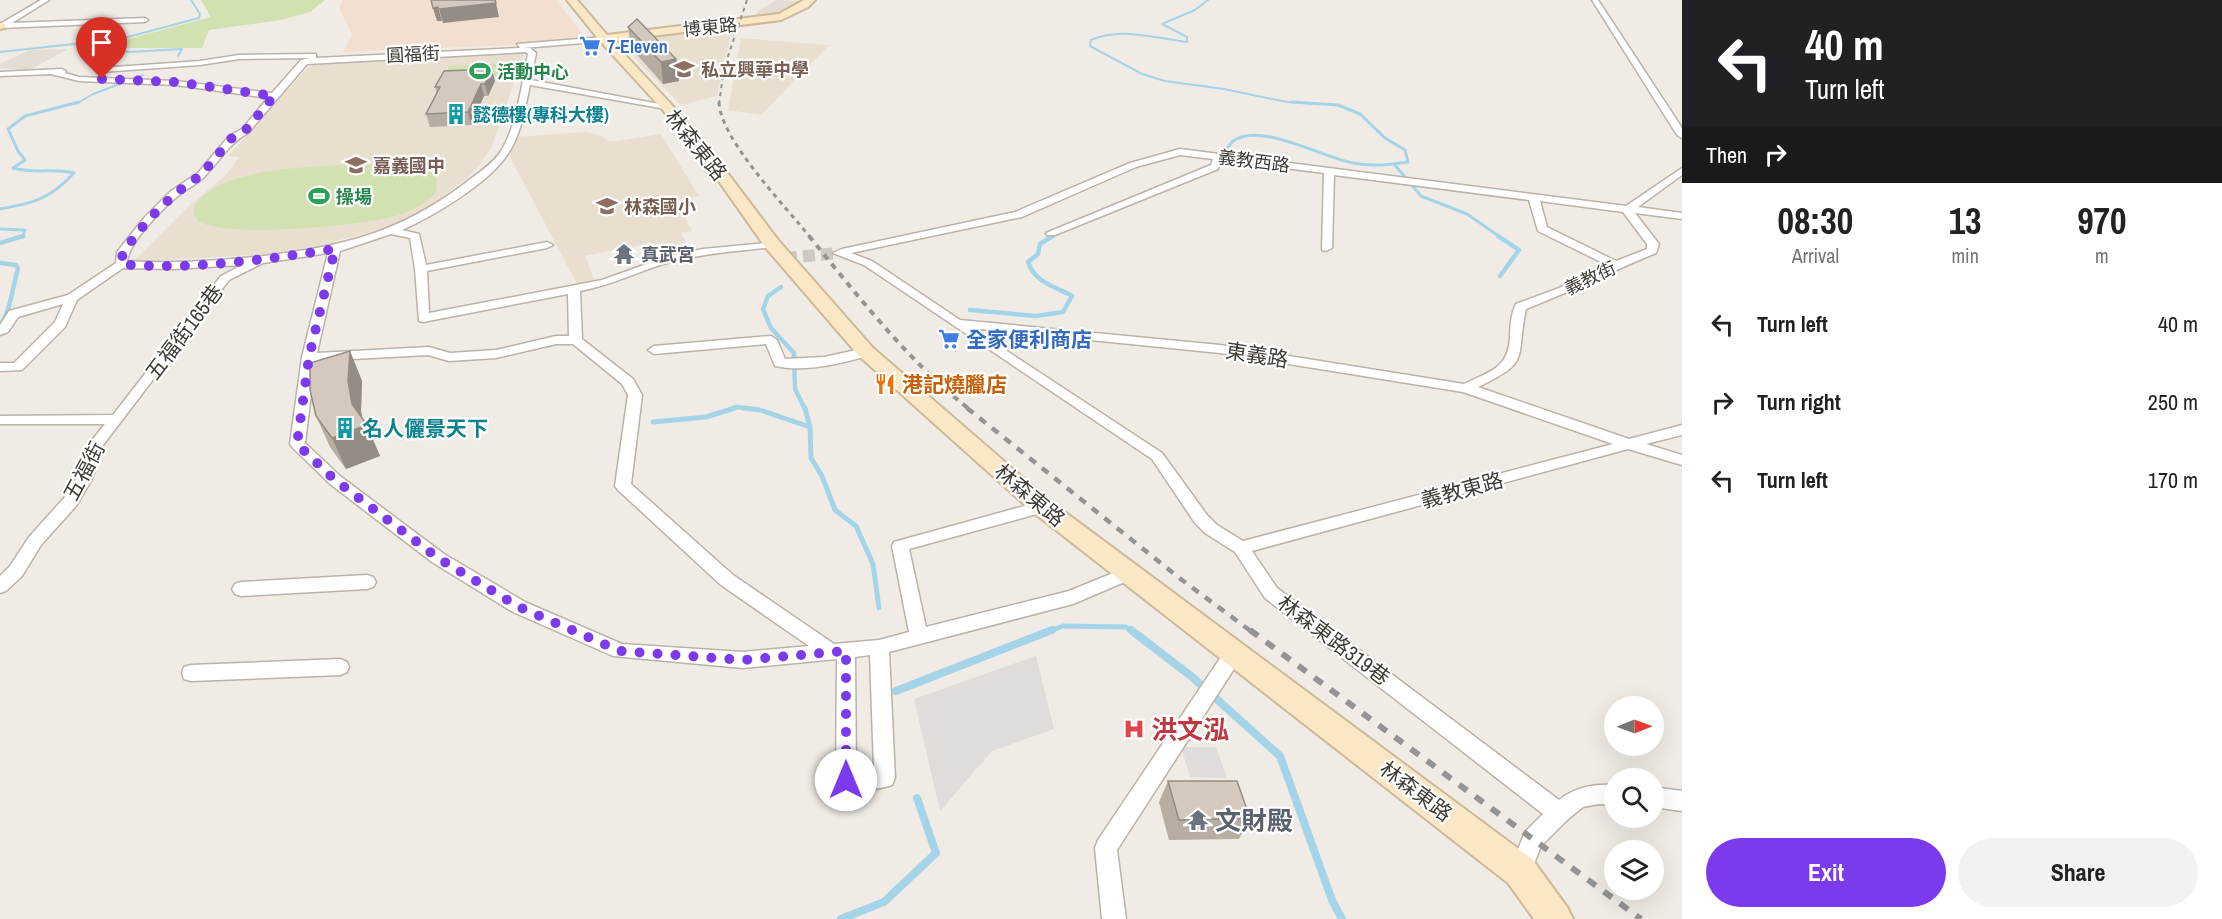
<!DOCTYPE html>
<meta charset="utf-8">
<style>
body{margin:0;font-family:"Archivo Narrow","Noto Sans TC",sans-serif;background:#f2f2f2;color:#222;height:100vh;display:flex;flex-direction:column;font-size:22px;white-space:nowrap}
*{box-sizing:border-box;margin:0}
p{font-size:20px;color:#767676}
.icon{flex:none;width:33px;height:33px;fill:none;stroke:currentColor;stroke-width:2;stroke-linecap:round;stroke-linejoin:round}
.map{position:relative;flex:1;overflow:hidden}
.details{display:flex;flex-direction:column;background:#fff;width:540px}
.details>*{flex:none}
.guide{background:#202124;color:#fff;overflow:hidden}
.needle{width:39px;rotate:89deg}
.controls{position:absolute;left:1604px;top:696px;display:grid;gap:12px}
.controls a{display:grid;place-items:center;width:60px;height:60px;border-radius:50%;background:#fff;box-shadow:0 6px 24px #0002;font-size:30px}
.pin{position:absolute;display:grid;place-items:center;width:51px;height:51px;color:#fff;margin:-62px -26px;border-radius:50% 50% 50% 0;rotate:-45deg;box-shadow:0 0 6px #0007}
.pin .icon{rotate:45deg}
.me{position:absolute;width:66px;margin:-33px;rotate:0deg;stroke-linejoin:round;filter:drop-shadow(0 0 4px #0008)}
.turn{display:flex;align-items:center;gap:21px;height:126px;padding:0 24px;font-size:27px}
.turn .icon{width:78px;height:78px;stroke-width:2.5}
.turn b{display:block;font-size:42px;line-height:51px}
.then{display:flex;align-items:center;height:57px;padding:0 24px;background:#0003;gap:12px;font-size:22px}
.eta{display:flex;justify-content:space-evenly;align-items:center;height:102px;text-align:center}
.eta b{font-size:36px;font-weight:700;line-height:42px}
.primary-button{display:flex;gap:12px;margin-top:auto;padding:12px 24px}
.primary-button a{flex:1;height:69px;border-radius:36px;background:#7c3aed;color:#fff;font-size:24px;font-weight:700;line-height:69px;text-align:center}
.primary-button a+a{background:#f2f2f2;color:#222}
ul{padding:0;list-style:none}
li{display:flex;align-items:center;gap:18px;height:78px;padding:0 24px}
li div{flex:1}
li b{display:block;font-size:22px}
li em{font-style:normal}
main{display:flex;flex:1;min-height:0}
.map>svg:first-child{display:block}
.residential{fill:#e4ddd3}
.commercial{fill:#f1e0d1}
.education{fill:#e9dfd0}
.green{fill:#d1e2b0}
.parking{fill:#dfdcd9}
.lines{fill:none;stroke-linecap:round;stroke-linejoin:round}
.stream-far4{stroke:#a5d4e9;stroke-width:2}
.stream-far3{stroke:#a5d4e9;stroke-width:3}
.stream-far2{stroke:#a5d4e9;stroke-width:4.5}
.stream-far1{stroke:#a5d4e9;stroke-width:5}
.stream{stroke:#a5d4e9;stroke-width:8}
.street-tunnel{stroke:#cdc9c2;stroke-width:12;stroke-dasharray:12 6;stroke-linecap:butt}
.street-casing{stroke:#bbb2a8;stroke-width:3}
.secondary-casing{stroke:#cdb998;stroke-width:4}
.street{fill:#fff;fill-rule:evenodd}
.secondary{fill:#f9e7c6;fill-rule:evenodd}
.rail-far4{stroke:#949494;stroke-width:2;stroke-dasharray:4 4;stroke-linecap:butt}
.rail-far3{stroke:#949494;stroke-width:3;stroke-dasharray:4.5 4.5;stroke-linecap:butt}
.rail-far2{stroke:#949494;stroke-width:4;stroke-dasharray:6 6;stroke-linecap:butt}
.rail-far1{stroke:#949494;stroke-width:4.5;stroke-dasharray:8 8;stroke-linecap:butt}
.rail{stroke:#949494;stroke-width:6;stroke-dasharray:10 10;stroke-linecap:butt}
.wall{fill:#b6ada3}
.shaded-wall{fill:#948d85}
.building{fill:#d4c9be;stroke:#948d85;stroke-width:1.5}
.route{stroke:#7c3aed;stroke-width:10;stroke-dasharray:0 18}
.labels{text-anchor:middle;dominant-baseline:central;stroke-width:4.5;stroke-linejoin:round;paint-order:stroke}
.far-street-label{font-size:18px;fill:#423c35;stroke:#fff}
.far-shop-label{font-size:18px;font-weight:bold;fill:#366cbe;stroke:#fff;text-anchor:start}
.far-education-label{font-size:18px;font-weight:bold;fill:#785e54;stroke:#fff;text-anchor:start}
.far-leisure-label{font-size:18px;font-weight:bold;fill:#27864d;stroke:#fff;text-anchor:start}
.far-culture-label{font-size:18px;font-weight:bold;fill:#0d838f;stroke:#fff;text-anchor:start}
.far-worship-label{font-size:18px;font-weight:bold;fill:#5b616d;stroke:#fff;text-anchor:start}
.street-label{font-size:21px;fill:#423c35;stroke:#fff}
.shop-label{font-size:21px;font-weight:bold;fill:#366cbe;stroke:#fff;text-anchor:start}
.food-label{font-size:21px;font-weight:bold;fill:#c56008;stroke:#fff;text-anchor:start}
.culture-label{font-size:21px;font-weight:bold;fill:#0d838f;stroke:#fff;text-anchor:start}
.near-health-label{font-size:26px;font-weight:bold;fill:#be3a42;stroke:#fff;text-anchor:start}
.near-worship-label{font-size:26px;font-weight:bold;fill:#5b616d;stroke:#fff;text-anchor:start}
</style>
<main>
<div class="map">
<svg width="1682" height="919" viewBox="0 0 1682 919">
<rect width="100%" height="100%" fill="#f0ece5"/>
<path class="residential" d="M 777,0 L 802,1 L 770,17 L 754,17 L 759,10 Z
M 68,49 L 30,70 L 0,68 L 0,64 L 29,50 Z"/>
<path class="commercial" d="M 343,0 L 556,0 L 585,37 L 585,40 L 538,44 L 343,52 L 352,35 L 339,7 Z"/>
<path class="education" d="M 732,28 L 717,96 L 681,105 L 619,42 Z
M 741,38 L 829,45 L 761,115 L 728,110 Z
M 524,53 L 491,149 L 472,174 L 422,212 L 372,232 L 287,253 L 133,262 L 191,204 L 226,175 L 239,157 L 228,156 L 312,63 Z
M 586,132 L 602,136 L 609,142 L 661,134 L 699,196 L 675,200 L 692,231 L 681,233 L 690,250 L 661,260 L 641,245 L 585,256 L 595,281 L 578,286 L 510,157 L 515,137 Z"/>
<path class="green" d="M 201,0 L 325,0 L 310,12 L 281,20 L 209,30 L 202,48 L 123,48 L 102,46 L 211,17 Z
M 516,63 L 512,75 L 443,79 L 449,66 Z
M 409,164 L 422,167 L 436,176 L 437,191 C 427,203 413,210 399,215 C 366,226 227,238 200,222 C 195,219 192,212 195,206 C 221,159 361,166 409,164 Z"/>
<path class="parking" d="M 1036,656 L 1054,729 L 992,751 L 940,811 L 914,699 Z
M 1181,747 L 1216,747 L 1227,778 L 1190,777 Z"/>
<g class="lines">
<path class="stream-far4" d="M 1208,0 L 1195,10 L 1162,24 L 1187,37 L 1187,42 C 1156,38 1121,27 1091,40 L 1090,46 L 1142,74 L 1165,81 L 1224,89 L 1287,102 L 1318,104
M 85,45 L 129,52 L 182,49 L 178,56
M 0,52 L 120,39 L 199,18 L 200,14 L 191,0
M 76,104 L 93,94 L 143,75"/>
<path class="stream-far3" d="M 1224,152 C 1227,149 1230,144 1233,141 C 1260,121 1323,158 1353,163 C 1371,167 1390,165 1408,162 L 1405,150 L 1385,138 L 1360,114 L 1338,105 L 1292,102
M 1394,164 L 1421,196 L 1467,214 L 1500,237
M 0,209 C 34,203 50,199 74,173 C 54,168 33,174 13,168 L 25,160 L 18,151 L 8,129 L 25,116 L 79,102
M 0,229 L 25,230 L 23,236 L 20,237
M 1051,237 L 1054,235"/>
<path class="stream-far2" d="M 1498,236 L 1519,250 L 1500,276
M 0,243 L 23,236
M 0,263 L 16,265 L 18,269 C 13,284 10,315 0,324
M 781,287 L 768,296 L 763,309 L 771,328 L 794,353 L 795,389 L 805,409
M 970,310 L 1036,316 L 1063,312 L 1072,296 C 1055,286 1035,283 1028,262 L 1038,254 L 1040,244 L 1053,236
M 730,409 L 737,407 L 754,409"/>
<path class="stream-far1" d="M 743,408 L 760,410 L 810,427
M 805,408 L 810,427 L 811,458 L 822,476 L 835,510 L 856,526 L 873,564 L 879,608
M 653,422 L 706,417 L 735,408
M 1048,632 L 1063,626 L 1126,627 L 1133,632"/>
<path class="stream" d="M 1131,630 L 1191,676 L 1280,756 L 1332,900 L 1342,919
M 896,691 L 1052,630
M 841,919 L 884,902 L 936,853 L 917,798"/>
<path class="street-tunnel" d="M 785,258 L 839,253"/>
<defs>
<path id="street" d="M 41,0 L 49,0 L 12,23 L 145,18 L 148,20 L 145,22 L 0,28 L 0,24 Z
M 1592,0 L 1598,0 L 1682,128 L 1682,138 L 1677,135 Z
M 604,37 L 607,41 L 523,48 L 530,48 L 536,53 L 531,80 L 670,106 L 666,109 L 530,85 C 525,108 521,136 507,155 C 489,183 432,217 402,230 L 419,234 L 426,265 L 547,242 L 553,245 L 547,248 L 427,271 L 429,313 L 602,280 L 669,256 L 703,249 L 776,242 L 778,244 L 772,247 C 739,251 706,253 674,261 C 642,269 614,285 580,291 L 582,339 L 633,379 L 642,395 L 631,484 L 733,575 L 834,644 L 879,640 L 909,632 L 892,546 L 894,542 L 1042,501 L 1048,503 L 1050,507 L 1048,511 L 909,549 L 926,627 L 1069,591 L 1128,567 L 1134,568 L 1137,573 L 1134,578 L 1073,604 L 889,652 L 895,778 L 892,785 C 878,790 853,792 839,787 L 836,780 L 837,659 L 743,668 L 613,656 L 513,612 L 432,562 L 330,484 L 292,447 L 290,444 L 302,357 L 328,253 L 263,263 L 229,280 L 103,445 L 92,479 L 76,506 L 41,545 L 22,576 L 6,591 L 0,593 L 0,576 L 10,566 L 29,537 L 64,498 L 76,479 L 89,444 L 105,424 L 0,424 L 0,416 L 113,415 L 221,276 L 242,265 L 173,269 L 123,268 L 77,300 L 65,327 L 22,370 L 0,371 L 0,363 L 14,363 L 55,322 L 63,304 L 18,317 L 8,332 L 0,335 L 0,325 L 9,311 L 68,295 L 116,263 L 117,252 L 144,218 L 171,191 L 198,173 L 229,136 L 242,129 L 268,98 L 176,85 L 79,81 L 51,74 L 0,76 L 0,72 L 62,69 L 66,71 L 65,73 L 79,77 L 176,81 L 272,93 L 301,60 L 310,58 L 239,59 L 200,65 L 101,72 L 97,70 L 101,68 L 200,61 L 239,55 L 313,54 L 316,54 L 316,58 L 520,48 L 517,44 ZM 526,52 L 528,54 C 522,83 516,131 499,154 C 490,166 475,175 464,184 C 399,233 343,246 264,256 C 219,261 173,264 127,261 C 130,241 163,208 179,195 C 187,188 198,184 205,176 C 220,161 229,143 248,133 L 307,64 ZM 391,234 L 410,238 L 415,269 L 419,321 L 423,322 L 568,294 L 569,336 L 556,336 L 496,350 L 450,353 L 429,347 L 317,353 L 340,251 ZM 556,344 L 573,344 L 622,384 L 628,395 L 615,486 L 618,490 L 721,585 L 809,646 L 743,652 L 622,644 L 525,602 L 444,554 L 340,476 L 305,443 L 315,361 L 428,355 L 449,361 L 496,358 ZM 870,655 L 874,769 L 856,770 L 855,657 Z
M 1180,149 L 1626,206 L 1682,168 L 1682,175 L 1638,207 L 1682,213 L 1682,219 L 1635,213 L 1659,244 L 1656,253 C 1612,271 1570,292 1526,309 C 1515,361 1532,361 1478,387 L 1629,439 L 1682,425 L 1682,435 L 1646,444 L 1682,455 L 1682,465 L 1628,449 L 1252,551 L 1277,588 L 1559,800 C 1576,787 1593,784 1614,785 L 1614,805 L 1599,804 L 1583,807 L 1567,820 L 1541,846 L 1528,879 L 1520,882 L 1512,879 L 1509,871 L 1525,832 L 1543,814 L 1265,598 L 1235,552 L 1205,533 L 1195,523 L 1152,459 L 864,265 L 833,253 L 842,249 L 1015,212 L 1130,163 ZM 1180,155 L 1213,159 L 1211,165 L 1046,233 L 1047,235 L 1055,235 L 1218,169 L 1222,160 L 1324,173 L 1322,250 L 1326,251 L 1332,248 L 1334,175 L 1529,200 L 1538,231 L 1607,265 L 1567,285 L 1516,304 C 1511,314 1510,326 1510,337 C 1509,368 1489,372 1464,384 L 1220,345 L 960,320 L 872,261 L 851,253 L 1022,217 L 1136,167 ZM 1540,201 L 1623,212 L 1647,244 L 1647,249 L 1616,261 L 1547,227 ZM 972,328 L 1220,353 L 1463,392 L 1613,444 L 1243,541 L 1217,525 L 1207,515 L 1162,453 Z
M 771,336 L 777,340 L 785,359 L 824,357 L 866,348 L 873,352 L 871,355 C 842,363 805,373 775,366 L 766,344 L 654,354 L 648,350 L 654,346 Z
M 367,575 L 373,577 L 376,582 L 373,587 L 367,589 L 241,596 L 235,594 L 232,589 L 235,584 L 241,582 Z
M 1234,645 L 1241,648 L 1243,653 L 1241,658 L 1117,850 L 1126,919 L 1102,919 L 1095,848 L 1098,840 L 1227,648 Z
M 340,659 L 347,662 L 349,667 L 347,672 L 340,675 L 191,681 L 184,679 L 182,673 L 184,667 L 191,665 Z
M 1653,787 L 1682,791 L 1682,811 L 1653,807 Z"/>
<path id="secondary" d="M 567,0 L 577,0 L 607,35 L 779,14 L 804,0 L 815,0 L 808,7 L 781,20 L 612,41 L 670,103 L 726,171 L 778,240 L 873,348 L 1050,501 L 1532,859 L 1567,907 L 1573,919 L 1534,919 L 1508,883 L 1034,513 L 859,356 L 766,248 L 716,177 L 662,109 L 600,41 Z
M 0,23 L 5,24 L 5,28 L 0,29 Z"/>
</defs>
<use href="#street" class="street-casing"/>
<use href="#secondary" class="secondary-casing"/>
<use href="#street" class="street"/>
<use href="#secondary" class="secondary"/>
<path class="rail-far4" d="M 719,104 L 724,68 L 747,0"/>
<path class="rail-far3" d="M 719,102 C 720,139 786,207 810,237"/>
<path class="rail-far2" d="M 809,236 C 858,296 908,361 969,409"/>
<path class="rail-far1" d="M 967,408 L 1182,580 L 1252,632"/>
<path class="rail" d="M 1250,630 L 1641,919"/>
</g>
<path class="wall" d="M 628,27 L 676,59 L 679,81 L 663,84 L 631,48 Z
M 495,81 L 488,96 L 484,96 L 471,125 L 430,127 L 426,114 L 437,93 L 435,87 Z
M 350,351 L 362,381 L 361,411 L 362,419 L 380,456 L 346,469 L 330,447 L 316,416 Z
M 1168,781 L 1250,818 L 1239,839 L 1169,840 L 1159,802 Z"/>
<path class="shaded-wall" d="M 496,3 L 499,17 L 443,23 L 439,9 Z
M 438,7 L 442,21 L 437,21 L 433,8 Z
M 676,59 L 679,81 L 663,84 L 661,62 Z
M 492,69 L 495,81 L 488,96 L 485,84 Z
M 481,84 L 484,96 L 471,125 L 468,112 Z
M 350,351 L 362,381 L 361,411 L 364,426 L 367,425 L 380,456 L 346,469 L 332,438 L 352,404 L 348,381 Z"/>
<path class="building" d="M 431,0 L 495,0 L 496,3 L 439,9 L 438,7 L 433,8 Z
M 637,19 L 676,59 L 661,62 L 628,27 Z
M 492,69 L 485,84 L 481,84 L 468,112 L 426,114 L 440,87 L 435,87 L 444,71 Z
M 350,351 L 348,381 L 352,404 L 367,425 L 332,438 L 316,416 L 310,390 L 310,363 Z
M 1168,781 L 1237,781 L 1250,818 L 1179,820 Z"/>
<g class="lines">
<path class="route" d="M 102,79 L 176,82 L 274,96 L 245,131 L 232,138 L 201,175 L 176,193 L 148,220 L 123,252 L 121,264 C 186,271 270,259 335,249 L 309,357 L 297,444 L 335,480 L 438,558 L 519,607 L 620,651 L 743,660 L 846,651 L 846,780"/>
</g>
<defs>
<symbol id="supermarket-bare" viewBox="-9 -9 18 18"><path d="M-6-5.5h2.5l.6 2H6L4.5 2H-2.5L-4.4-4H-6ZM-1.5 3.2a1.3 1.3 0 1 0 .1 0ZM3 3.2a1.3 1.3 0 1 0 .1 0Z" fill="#3f7fe0" stroke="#fff" stroke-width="2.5" paint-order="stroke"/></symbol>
<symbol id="school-bare" viewBox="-9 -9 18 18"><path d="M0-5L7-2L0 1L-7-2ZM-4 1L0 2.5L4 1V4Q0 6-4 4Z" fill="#8d6e63" stroke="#fff" stroke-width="2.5" paint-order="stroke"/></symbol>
<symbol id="stadium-bare" viewBox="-9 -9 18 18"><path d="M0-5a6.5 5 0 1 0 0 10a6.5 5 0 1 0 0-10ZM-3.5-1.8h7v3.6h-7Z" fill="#2e9e5b" stroke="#fff" stroke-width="2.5" paint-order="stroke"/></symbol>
<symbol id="building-bare" viewBox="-9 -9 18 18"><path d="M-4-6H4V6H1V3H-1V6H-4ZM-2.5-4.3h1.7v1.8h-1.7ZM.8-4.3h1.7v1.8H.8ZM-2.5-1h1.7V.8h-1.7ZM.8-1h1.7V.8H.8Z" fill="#0f9aa8" stroke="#fff" stroke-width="2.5" paint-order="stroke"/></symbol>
<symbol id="temple-bare" viewBox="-9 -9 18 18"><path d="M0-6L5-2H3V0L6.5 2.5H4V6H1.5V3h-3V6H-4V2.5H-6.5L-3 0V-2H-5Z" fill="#6b7280" stroke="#fff" stroke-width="2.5" paint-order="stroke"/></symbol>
<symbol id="restaurant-bare" viewBox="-9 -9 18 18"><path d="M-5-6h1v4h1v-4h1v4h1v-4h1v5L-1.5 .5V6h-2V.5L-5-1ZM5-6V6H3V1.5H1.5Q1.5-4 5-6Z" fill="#e8710a" stroke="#fff" stroke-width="2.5" paint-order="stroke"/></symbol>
<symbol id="hospital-bare" viewBox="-9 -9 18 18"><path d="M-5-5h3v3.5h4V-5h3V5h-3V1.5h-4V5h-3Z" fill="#e0444e" stroke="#fff" stroke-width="2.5" paint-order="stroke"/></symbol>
</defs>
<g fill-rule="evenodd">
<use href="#supermarket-bare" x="575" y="31" width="30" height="30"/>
<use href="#school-bare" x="669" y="54" width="30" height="30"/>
<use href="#stadium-bare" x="465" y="56" width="30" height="30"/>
<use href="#building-bare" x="441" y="99" width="30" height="30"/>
<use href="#school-bare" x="341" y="150" width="30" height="30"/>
<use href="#stadium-bare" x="304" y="181" width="30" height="30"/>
<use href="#school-bare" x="592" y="191" width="30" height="30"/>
<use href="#temple-bare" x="609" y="239" width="30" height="30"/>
<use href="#supermarket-bare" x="934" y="324" width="30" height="30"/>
<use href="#restaurant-bare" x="870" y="369" width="30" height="30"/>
<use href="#building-bare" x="330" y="413" width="30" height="30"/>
<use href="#hospital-bare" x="1119" y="714" width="30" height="30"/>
<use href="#temple-bare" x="1183" y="805" width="30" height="30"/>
</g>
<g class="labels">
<g class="far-street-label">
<text transform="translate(710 27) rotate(-6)">博東路</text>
<text transform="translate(413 54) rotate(-3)">圓福街</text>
<text transform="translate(1254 161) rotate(7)">義教西路</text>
<text transform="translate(1590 278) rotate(-25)">義教街</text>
</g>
<g class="far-shop-label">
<text x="607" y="46">7-Eleven</text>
</g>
<g class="far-education-label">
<text x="701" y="69">私立興華中學</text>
<text x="373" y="165">嘉義國中</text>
<text x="624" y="206">林森國小</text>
</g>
<g class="far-leisure-label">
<text x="497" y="71">活動中心</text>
<text x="336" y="196">操場</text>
</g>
<g class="far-culture-label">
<text x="473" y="114">懿德樓(專科大樓)</text>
</g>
<g class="far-worship-label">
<text x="641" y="254">真武宮</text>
</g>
<g class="street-label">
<text transform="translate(696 145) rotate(51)">林森東路</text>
<text transform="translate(184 332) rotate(-53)">五福街165巷</text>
<text transform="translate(1257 355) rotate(9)">東義路</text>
<text transform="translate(84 471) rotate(-62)">五福街</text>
<text transform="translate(1462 490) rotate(-15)">義教東路</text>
<text transform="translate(1030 495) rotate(40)">林森東路</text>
<text transform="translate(1334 640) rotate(37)">林森東路319巷</text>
<text transform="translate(1416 791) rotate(37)">林森東路</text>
</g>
<g class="shop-label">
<text x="966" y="339">全家便利商店</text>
</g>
<g class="food-label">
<text x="902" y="384">港記燒臘店</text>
</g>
<g class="culture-label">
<text x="362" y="428">名人儷景天下</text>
</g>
<g class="near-health-label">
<text x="1151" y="729">洪文泓</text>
</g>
<g class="near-worship-label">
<text x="1215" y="820">文財殿</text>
</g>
</g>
</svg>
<div class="controls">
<a><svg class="needle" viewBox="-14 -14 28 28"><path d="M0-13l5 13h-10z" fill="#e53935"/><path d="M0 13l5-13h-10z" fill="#767676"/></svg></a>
<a><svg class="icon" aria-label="search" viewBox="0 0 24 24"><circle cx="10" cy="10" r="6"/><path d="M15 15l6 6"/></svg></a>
<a><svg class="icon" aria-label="layers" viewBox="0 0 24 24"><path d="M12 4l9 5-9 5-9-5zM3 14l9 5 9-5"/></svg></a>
</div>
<div class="pin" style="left:102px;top:79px;background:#d93025"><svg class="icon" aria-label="arrive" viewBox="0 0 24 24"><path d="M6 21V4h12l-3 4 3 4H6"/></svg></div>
<svg class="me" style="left:846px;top:780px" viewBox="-20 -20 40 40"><circle r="19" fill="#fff"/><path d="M0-13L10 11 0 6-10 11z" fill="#7c3aed"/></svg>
</div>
<section class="details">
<div class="guide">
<div class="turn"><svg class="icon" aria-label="left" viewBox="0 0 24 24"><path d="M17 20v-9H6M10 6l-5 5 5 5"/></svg><div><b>40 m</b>Turn left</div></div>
<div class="then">Then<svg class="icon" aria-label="right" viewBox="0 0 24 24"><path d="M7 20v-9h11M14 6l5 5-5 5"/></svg></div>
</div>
<div class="eta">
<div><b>08:30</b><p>Arrival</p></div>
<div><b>13</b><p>min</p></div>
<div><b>970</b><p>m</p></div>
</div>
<ul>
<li><svg class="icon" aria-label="left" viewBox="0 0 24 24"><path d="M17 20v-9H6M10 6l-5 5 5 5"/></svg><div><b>Turn left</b></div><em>40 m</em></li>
<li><svg class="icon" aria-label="right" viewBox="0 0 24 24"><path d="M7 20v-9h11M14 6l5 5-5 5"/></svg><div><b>Turn right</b></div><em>250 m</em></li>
<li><svg class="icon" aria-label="left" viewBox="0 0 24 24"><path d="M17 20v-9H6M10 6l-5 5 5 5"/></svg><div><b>Turn left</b></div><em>170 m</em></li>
</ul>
<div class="primary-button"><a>Exit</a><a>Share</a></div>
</section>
</main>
